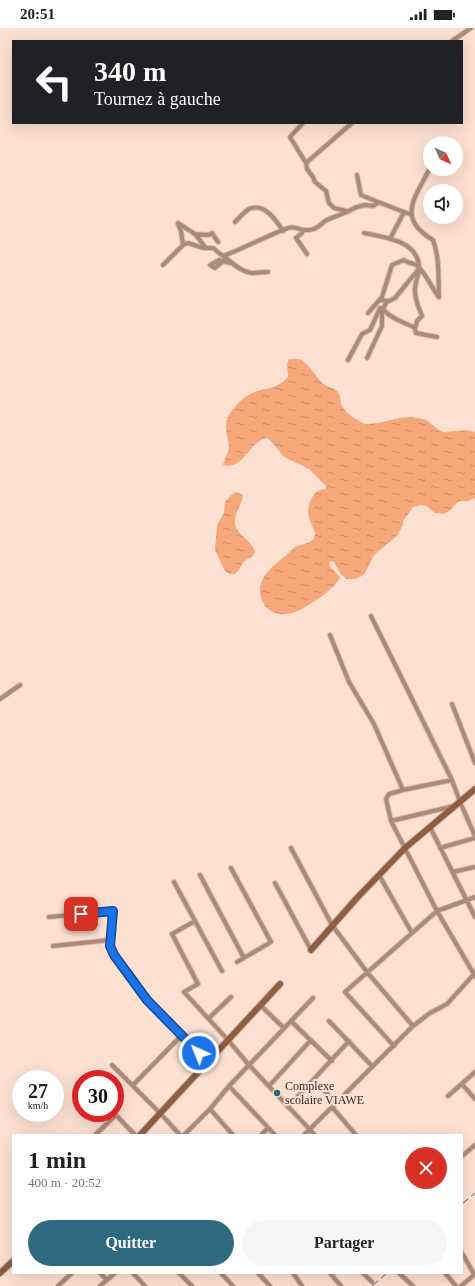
<!DOCTYPE html>
<html lang="fr">
<meta charset="utf-8">
<style>
body{margin:0;font-family:Georgia,serif;background:#f6f6f6;color:#222;height:100vh;display:flex;flex-direction:column;font-size:15px;white-space:nowrap}
*{box-sizing:border-box;margin:0}
p{font-size:13px;color:#767676}
.icon{flex:none;width:22px;height:22px;fill:none;stroke:currentColor;stroke-width:2;stroke-linecap:round;stroke-linejoin:round}
.map{position:relative;flex:1;overflow:hidden}
.sheet{position:absolute;left:12px;top:1106px;width:451px;height:140px;display:flex;flex-direction:column;background:#fff;border-radius:0px;box-shadow:0 4px 16px #0002}
.sheet>*{flex:none}
.top-card{position:absolute;left:12px;top:12px;width:451px;height:84px;border-radius:0px;box-shadow:0 4px 16px #0002;background:#202124;color:#fff;overflow:hidden}
.needle{width:26px;rotate:135deg}
.fabs{position:absolute;left:423px;top:108px;display:grid;gap:8px}
.fabs a{display:grid;place-items:center;width:40px;height:40px;border-radius:50%;background:#fff;box-shadow:0 4px 16px #0002;font-size:20px}
.speed{position:absolute;left:12px;top:1042px;display:flex;gap:8px;font-size:20px;font-weight:700;text-align:center}
.speed>*{display:grid;place-content:center;width:52px;height:52px;border-radius:50%;background:#fff;box-shadow:0 4px 16px #0002;line-height:1}
.speed small{font-size:10px;font-weight:400}
.speed .limit{border:6px solid #d22;background:#fff;color:#111}
.pin{position:absolute;display:grid;place-items:center;width:34px;height:34px;color:#fff;margin:-17px;border-radius:8px;box-shadow:0 2px 6px #0006}
.me{position:absolute;width:44px;margin:-22px;rotate:316deg;stroke-linejoin:round;filter:drop-shadow(0 0 3px #0008)}
.turn{display:flex;align-items:center;gap:14px;height:84px;padding:0 16px;font-size:18px}
.turn .icon{width:52px;height:52px;stroke-width:2.5}
.turn b{display:block;font-size:28px;line-height:34px}
.round{display:grid;place-items:center;flex:none;width:42px;height:42px;border-radius:21px;background:#f6f6f6}
.summary{display:flex;align-items:center;justify-content:space-between;height:68px;padding:0 16px}
h1{font-size:24px;font-weight:700;line-height:30px}
.action{display:flex;gap:8px;margin-top:auto;padding:8px 16px}
.action a{flex:1;height:46px;border-radius:24px;background:#2f6881;color:#fff;font-size:16px;font-weight:700;line-height:46px;text-align:center}
.action a+a{background:#f6f6f6;color:#222}
.status{display:flex;justify-content:space-between;align-items:center;height:28px;padding:0 20px;background:#fff;direction:ltr}
.status svg{height:11px;fill:currentColor}
.map>svg:first-child{display:block}
.water{fill:url(#water-ripples)}
.lines{fill:none;stroke-linecap:round;stroke-linejoin:round}
.street-casing{stroke:#d8c0b3;stroke-width:6}
.secondary-casing{stroke:#d8c0b3;stroke-width:8}
.street{stroke:#ad8a78;stroke-width:4}
.secondary{stroke:#8e5d42;stroke-width:6}
.rail{stroke:#64554e;stroke-width:1;stroke-dasharray:8 4;stroke-linecap:butt}
.route-casing{stroke:#114b97;stroke-width:10}
.route{stroke:#1a73e8;stroke-width:7}
.poi-dot{fill:#2f6881;stroke:#fce1d2;stroke-width:1.5}
.labels{text-anchor:middle;dominant-baseline:central;stroke-width:4;stroke-linejoin:round;paint-order:stroke}
.poi-label{font-size:12px;fill:#352a25;stroke:#fce1d2;text-anchor:start}
</style>
<div class="status"><b>20:51</b><svg viewBox="0 0 49 12"><path d="M0 12V9h3v3zM5 12V6h3v6zM10 12V3h3v9zM15 12V0h3v12zM26 1h20v11H26zM47 4h2v5h-2z"/></svg></div>
<div class="map">
<svg width="475" height="1258" viewBox="0 0 475 1258">
<defs>
<pattern id="water-ripples" width="26" height="14" patternUnits="userSpaceOnUse"><rect width="26" height="14" fill="#f7a87b"/><path d="M2 4q2-2 4 0t4 0M15 11q2-2 4 0t4 0" fill="none" stroke="#c98965"/></pattern>
</defs>
<rect width="100%" height="100%" fill="#fce1d2"/>
<path class="water" d="M 289,331 C 293,331 297,330 301,332 C 311,338 316,350 325,357 C 329,360 335,360 338,364 C 341,368 340,372 341,376 C 344,385 357,392 365,396 C 386,396 401,385 423,391 C 431,393 435,401 443,404 L 468,402 L 475,404 L 475,470 L 467,473 L 459,473 L 448,484 L 443,486 L 435,485 L 426,478 L 421,477 L 413,479 L 403,493 L 403,497 L 397,508 L 374,527 L 364,547 L 355,551 L 346,551 L 340,545 L 334,534 L 330,533 L 329,537 L 340,549 C 337,560 304,582 292,585 C 276,590 260,580 260,563 C 260,548 273,538 284,529 C 288,526 291,522 295,519 C 301,516 310,516 314,510 C 320,503 300,489 312,470 C 313,467 316,463 320,462 C 322,461 324,461 326,461 L 326,458 L 309,441 L 284,429 L 270,412 L 267,410 C 249,413 244,443 223,437 C 224,431 228,426 229,420 C 229,412 225,404 226,395 C 228,384 244,367 255,364 C 268,359 277,361 288,349 L 287,336 Z
M 235,464 L 243,467 C 242,475 236,483 235,492 C 234,506 250,510 255,523 L 253,528 C 238,535 244,538 235,546 L 230,546 L 225,543 L 215,522 L 217,497 L 224,485 L 225,474 L 229,469 Z"/>
<g class="lines">
<defs>
<path id="street" d="M 452,13 L 471,0
M 303,95 L 290,109 L 306,135 L 307,141 L 313,149 L 315,154 L 326,163 L 329,175 L 334,180 L 347,183
M 306,135 L 352,95
M 429,142 C 414,171 397,191 433,212 C 440,231 438,250 439,269
M 357,147 L 361,167 L 378,174
M 235,194 C 239,190 244,184 249,181 C 264,174 276,192 283,203
M 178,195 L 195,206 L 206,220
M 178,196 L 181,203 L 183,217
M 302,205 L 296,210 L 307,226
M 364,205 C 385,209 419,213 419,240 C 419,247 415,254 415,261 C 414,270 419,280 422,288 L 417,293 L 415,301 L 416,305 L 437,309
M 195,206 L 209,207 L 212,205 L 218,214
M 390,211 L 404,184
M 223,228 C 232,234 239,243 251,245 C 256,245 262,244 268,244
M 222,234 L 215,240 L 210,237 L 219,232 L 230,235
M 163,237 L 183,217 L 188,215 L 203,220 L 213,220 L 223,228 C 245,220 266,208 288,200 C 296,198 301,203 309,202 C 316,202 320,197 325,193 C 328,191 342,186 347,184 C 352,181 359,178 365,177 C 371,177 374,180 378,174 L 412,187
M 380,272 L 389,273 L 395,270 L 418,242
M 368,285 L 382,269 L 392,237 L 404,232 C 408,235 412,235 416,237 C 424,242 432,260 438,268
M 367,330 L 382,298 L 382,283 L 387,273
M 348,332 L 362,306 L 370,302 L 380,280 L 383,281 C 389,290 406,295 415,300
M 371,588 L 452,752 L 460,774 L 475,808
M 330,607 L 349,654 L 374,696 L 403,762
M 0,671 L 20,657
M 452,676 L 475,735
M 452,752 L 403,762 L 389,766 L 386,771 L 391,793 L 437,883 L 475,948
M 391,793 L 454,778
M 430,799 L 475,889
M 291,820 L 332,897 L 367,944 L 413,998
M 440,820 L 475,810
M 231,840 L 271,914 L 237,934
M 453,844 L 475,839
M 200,847 L 244,930
M 379,847 L 412,905
M 174,854 L 222,943
M 275,855 L 311,922
M 49,889 L 113,883 L 110,918 L 114,927 L 147,972 L 208,1034
M 195,893 L 172,906 L 198,956 L 184,964 L 228,1012 L 249,1037 L 315,1107
M 53,918 L 110,912
M 260,977 L 284,1000
M 209,990 L 231,969
M 291,993 L 332,1033
M 329,993 L 372,1038
M 394,1018 L 345,964 L 437,883 L 475,869
M 112,1037 L 160,1085 L 180,1107
M 314,1052 L 336,1075
M 462,1056 L 475,1071
M 133,1057 L 182,1007
M 229,1058 L 275,1107
M 269,1058 L 311,1012
M 448,1068 L 475,1044
M 288,1079 L 349,1013
M 332,1079 L 356,1107
M 210,1081 L 233,1107
M 114,1085 L 135,1107
M 95,1107 L 116,1087
M 184,1107 L 210,1081 L 229,1058 L 313,970
M 261,1107 L 268,1100
M 304,1107 L 413,998 L 430,985 L 447,976 L 475,945
M 462,1128 L 475,1117
M 462,1225 L 474,1246
M 100,1245 L 107,1252
M 133,1245 L 145,1258
M 179,1245 L 192,1258
M 221,1245 L 233,1258
M 258,1245 L 270,1258
M 293,1245 L 302,1258
M 330,1245 L 341,1258
M 363,1245 L 372,1254
M 399,1245 L 413,1258
M 445,1245 L 456,1258
M 58,1258 L 72,1245
M 100,1258 L 115,1245
M 461,1258 L 475,1246"/>
<path id="secondary" d="M 311,922 L 356,871 L 405,820 L 475,761
M 140,1107 L 280,956
M 0,1245 L 13,1233"/>
</defs>
<use href="#street" class="street-casing"/>
<use href="#secondary" class="secondary-casing"/>
<use href="#street" class="street"/>
<use href="#secondary" class="secondary"/>
<path class="rail" d="M 462,1176 L 475,1165
M 372,1258 L 387,1245"/>
</g>
<g class="lines">
<defs>
<path id="route" d="M 81,886 L 113,883 L 110,918 L 114,927 L 147,972 L 199,1025"/>
</defs>
<use href="#route" class="route-casing"/>
<use href="#route" class="route"/>
</g>
<circle class="poi-dot" cx="277" cy="1065" r="4"/>
<g class="labels">
<g class="poi-label">
<text x="285" y="1058">Complexe<tspan x="285" dy="14">scolaire VIAWE</tspan></text>
</g>
</g>
</svg>
<div class="fabs">
<a><svg class="needle" viewBox="-14 -14 28 28"><path d="M0-13l5 13h-10z" fill="#e53935"/><path d="M0 13l5-13h-10z" fill="#767676"/></svg></a>
<a><svg class="icon" aria-label="sound" viewBox="0 0 24 24"><path d="M4 9h4l5-4v14l-5-4H4zM17 9q2 3 0 6"/></svg></a>
</div>
<div class="speed"><div>27<small>km/h</small></div><div class="limit">30</div></div>
<div class="pin" style="left:81px;top:886px;background:#d93025"><svg class="icon" aria-label="arrive" viewBox="0 0 24 24"><path d="M6 21V4h12l-3 4 3 4H6"/></svg></div>
<svg class="me" style="left:199px;top:1025px" viewBox="-20 -20 40 40"><circle r="17" fill="#1a73e8" stroke="#fff" stroke-width="3"/><path d="M0-11L8 9 0 5-8 9z" fill="#fff"/></svg>
<div class="top-card">
<div class="turn"><svg class="icon" aria-label="left" viewBox="0 0 24 24"><path d="M17 20v-9H6M10 6l-5 5 5 5"/></svg><div><b>340 m</b>Tournez à gauche</div></div>
</div>
<section class="sheet">
<div class="summary"><div><h1>1 min</h1><p>400 m · 20:52</p></div><a class="round" style="background:#d93025;color:#fff"><svg class="icon" aria-label="close" viewBox="0 0 24 24"><path d="M6 6l12 12M18 6L6 18"/></svg></a></div>
<div class="action"><a>Quitter</a><a>Partager</a></div>
</section>
</div>
